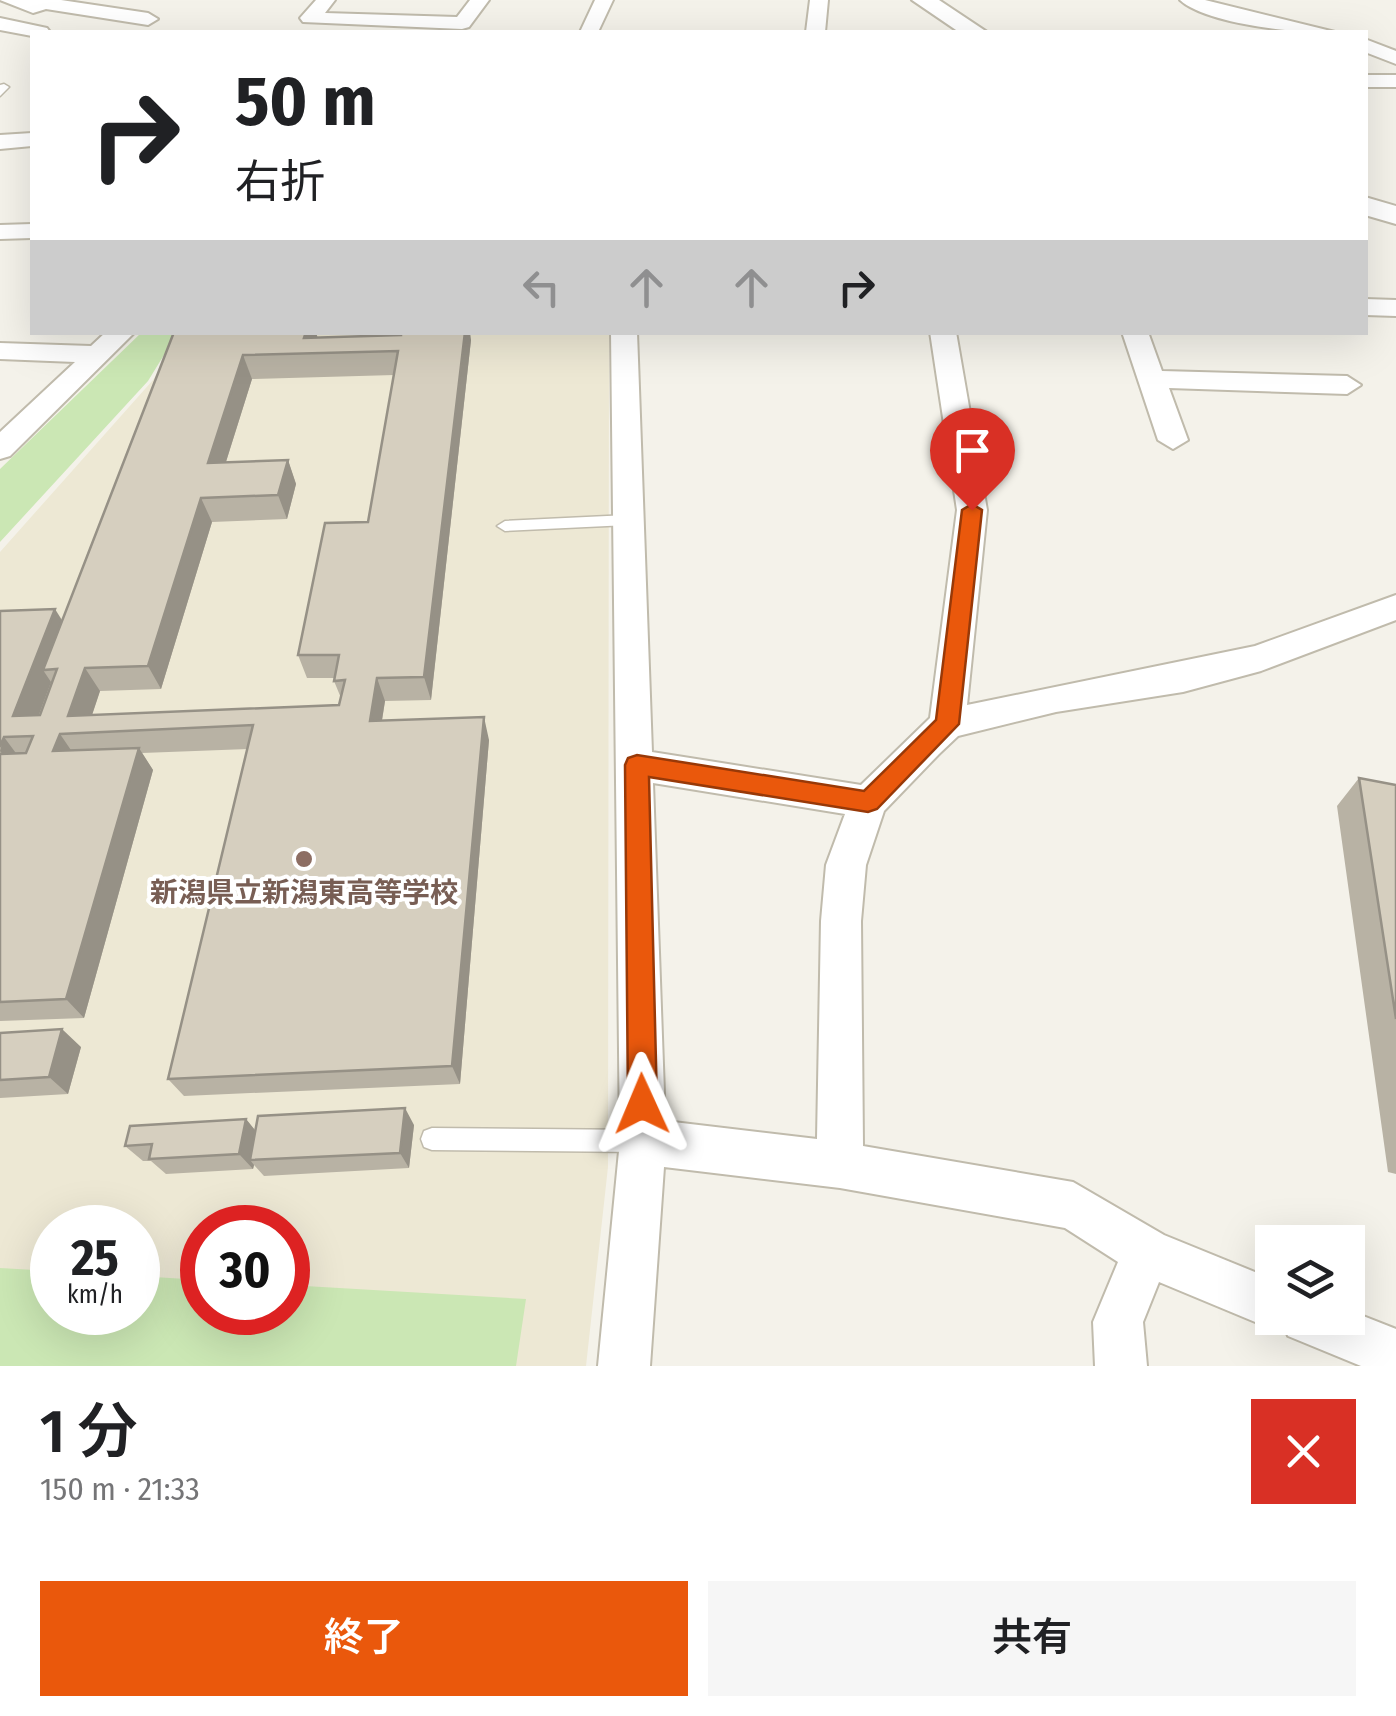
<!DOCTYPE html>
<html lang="ja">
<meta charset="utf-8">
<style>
body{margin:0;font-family:"Fira Sans Condensed","Noto Sans JP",sans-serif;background:#f6f6f6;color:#202124;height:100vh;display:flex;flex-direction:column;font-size:38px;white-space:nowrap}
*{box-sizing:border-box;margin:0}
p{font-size:32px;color:#757577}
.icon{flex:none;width:55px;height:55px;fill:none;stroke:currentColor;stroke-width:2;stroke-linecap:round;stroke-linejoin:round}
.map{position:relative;height:1366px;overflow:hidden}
.panel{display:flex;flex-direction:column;background:#fff;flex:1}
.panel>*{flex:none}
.guide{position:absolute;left:30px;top:30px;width:1338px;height:305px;border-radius:0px;box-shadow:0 10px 40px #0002;background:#fff;color:#202124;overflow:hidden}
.controls{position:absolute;left:1255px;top:1225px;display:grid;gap:20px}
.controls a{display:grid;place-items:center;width:110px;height:110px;border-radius:0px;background:#fff;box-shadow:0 10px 40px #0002;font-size:50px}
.speed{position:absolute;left:30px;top:1205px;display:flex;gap:20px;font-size:50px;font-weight:700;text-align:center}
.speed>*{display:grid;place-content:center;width:130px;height:130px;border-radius:50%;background:#fff;box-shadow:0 10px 40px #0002;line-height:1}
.speed small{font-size:25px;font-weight:400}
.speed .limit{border:15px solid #d22;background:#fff;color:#111}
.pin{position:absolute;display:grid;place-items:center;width:85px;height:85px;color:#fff;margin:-102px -42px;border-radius:50% 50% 50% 0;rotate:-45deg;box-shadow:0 0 10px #0007}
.pin .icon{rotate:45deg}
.me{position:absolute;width:110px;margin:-55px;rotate:359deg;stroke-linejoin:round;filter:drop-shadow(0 0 8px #0008)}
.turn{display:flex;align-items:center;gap:35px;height:210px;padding:0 40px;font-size:45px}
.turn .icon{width:130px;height:130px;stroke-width:2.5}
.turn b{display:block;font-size:70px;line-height:85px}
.lanes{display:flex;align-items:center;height:95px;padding:0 40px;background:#0003;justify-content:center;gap:50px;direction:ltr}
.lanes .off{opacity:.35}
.round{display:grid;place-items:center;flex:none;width:105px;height:105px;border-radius:0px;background:#f6f6f6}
.overview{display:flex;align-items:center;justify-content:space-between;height:170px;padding:0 40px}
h1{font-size:60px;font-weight:600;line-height:75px}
.cta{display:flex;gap:20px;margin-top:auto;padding:20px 40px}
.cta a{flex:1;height:115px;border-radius:0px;background:#ea580c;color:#fff;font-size:40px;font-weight:600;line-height:115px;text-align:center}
.cta a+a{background:#f6f6f6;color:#202124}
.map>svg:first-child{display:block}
.education{fill:#ede8d4;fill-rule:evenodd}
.green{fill:#cbe7b4}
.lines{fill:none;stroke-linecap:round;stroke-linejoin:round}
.service-casing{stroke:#c0bbac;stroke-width:3}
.minor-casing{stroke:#c0bbac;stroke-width:4}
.tertiary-casing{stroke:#c0bbac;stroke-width:4}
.service{fill:#fff;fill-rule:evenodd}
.minor{fill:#fff;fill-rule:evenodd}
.tertiary{fill:#fff;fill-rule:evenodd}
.wall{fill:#b8b2a4;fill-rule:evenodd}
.shaded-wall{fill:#969186}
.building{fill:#d6cfbf;stroke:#969186;stroke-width:2.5;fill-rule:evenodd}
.route{fill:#ea580c;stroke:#983908;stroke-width:2.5}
.education-dot{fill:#8d6e63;stroke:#fff;stroke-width:4}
.labels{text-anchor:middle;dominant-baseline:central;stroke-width:8;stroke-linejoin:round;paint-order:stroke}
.education-label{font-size:28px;font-weight:bold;fill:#785e54;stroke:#fff}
</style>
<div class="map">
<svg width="1396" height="1366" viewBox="0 0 1396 1366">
<rect width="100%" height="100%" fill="#f4f2ea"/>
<path class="education" d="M 193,333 L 609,333 L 608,1167 L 586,1366 L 0,1366 L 0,552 L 153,380 L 178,339 ZM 52,1228 L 138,1228 L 138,1312 L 52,1312 ZM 202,1228 L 288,1228 L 288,1312 L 202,1312 Z"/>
<path class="green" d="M 141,333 L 186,333 L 175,337 L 148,381 L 0,542 L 0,469 Z
M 0,1268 L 52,1271 L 52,1312 L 138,1312 L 138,1276 L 202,1280 L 202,1312 L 288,1312 L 288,1285 L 526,1299 L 516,1366 L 0,1366 Z"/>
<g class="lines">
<defs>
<path id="service" d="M 4,84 L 9,87 L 0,96 L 0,85 Z
M 628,515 L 636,520 L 628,525 L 505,531 L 497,526 L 505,521 Z
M 432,1128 L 641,1130 L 649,1133 L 652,1141 L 649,1149 L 641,1152 L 432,1150 L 424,1147 L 421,1139 L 424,1131 Z"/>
<path id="minor" d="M 0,0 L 61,0 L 148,13 L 158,19 L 148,25 L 46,9 L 33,13 Z
M 316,0 L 335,0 L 325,13 L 457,17 L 470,0 L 489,0 L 469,27 L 462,29 L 303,22 L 300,18 Z
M 595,0 L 613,0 L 598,32 L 580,32 Z
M 810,0 L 828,0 L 825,32 L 806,32 Z
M 1180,0 L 1205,0 L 1335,32 C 1299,34 1206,24 1180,0 Z
M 0,18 L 47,28 L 50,32 L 32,32 L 32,36 L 0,30 Z
M 1365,39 L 1396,51 L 1396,64 L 1365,52 Z
M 1365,75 L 1396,75 L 1396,87 L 1365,87 Z
M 32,133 L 32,146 L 0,149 L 0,135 Z
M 32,224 L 32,238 L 0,239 L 0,225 Z
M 1365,299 L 1396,300 L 1396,316 L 1365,315 Z
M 106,332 L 135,332 L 10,456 L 0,459 L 0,432 L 75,362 L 0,359 L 0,343 L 91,346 Z
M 611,332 L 637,332 L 652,752 L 861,785 L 930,718 L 957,510 L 930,332 L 956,332 L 987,510 L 967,705 L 1255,646 L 1396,595 L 1396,620 L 1261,671 L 1183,692 L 1056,712 L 958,736 L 939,754 L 884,811 L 866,865 L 861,921 L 863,1146 L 1073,1182 L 1164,1235 L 1272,1279 L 1272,1318 L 1348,1318 L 1348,1310 L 1396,1329 L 1396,1366 L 1361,1366 L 1288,1336 L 1283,1324 L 1272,1329 L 1159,1282 L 1143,1322 L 1147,1366 L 1095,1366 L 1093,1322 L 1118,1262 L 1065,1228 L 840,1188 L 664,1167 L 650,1366 L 598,1366 L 620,1141 ZM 653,783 L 845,814 L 826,865 L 821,921 L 817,1139 L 665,1121 Z
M 1122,332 L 1148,332 L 1162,371 L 1347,376 L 1361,385 L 1347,394 L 1169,388 L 1188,440 L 1173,449 L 1158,440 Z"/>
<path id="tertiary" d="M 912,0 L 939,0 L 987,32 L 959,32 Z
M 1365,197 L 1396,206 L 1396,224 L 1365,215 Z"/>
</defs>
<use href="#service" class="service-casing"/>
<use href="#minor" class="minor-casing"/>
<use href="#tertiary" class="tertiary-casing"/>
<use href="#service" class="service"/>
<use href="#minor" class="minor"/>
<use href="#tertiary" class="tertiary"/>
</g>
<path class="wall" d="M 174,332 L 318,338 L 471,340 L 431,700 L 385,701 L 382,721 L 489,740 L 460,1084 L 184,1096 L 168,1079 L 248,749 L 142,753 L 153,770 L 84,1018 L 0,1021 L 0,611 L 62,621 ZM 394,375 L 368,522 L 298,655 L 307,678 L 335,678 L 334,681 L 341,698 L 339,705 L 92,715 L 100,691 L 161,689 L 212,522 L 287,519 L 296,484 L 288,460 L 226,462 L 252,379 ZM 51,682 L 40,715 L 39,715 Z
M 1359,778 L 1396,785 L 1396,1174 L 1388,1172 L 1337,806 Z
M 0,1033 L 81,1047 L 68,1094 L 0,1098 Z
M 246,1119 L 255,1131 L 414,1125 L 409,1168 L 264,1176 L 254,1165 L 253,1169 L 166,1174 L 151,1161 L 143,1161 L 125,1146 Z"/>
<path class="shaded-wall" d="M 306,332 L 316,332 L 318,339 L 304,338 Z
M 465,332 L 470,332 L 471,340 L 431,700 L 424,677 Z
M 243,355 L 252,379 L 218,487 L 208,463 Z
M 288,460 L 296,484 L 287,519 L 278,495 Z
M 201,498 L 212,522 L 161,689 L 148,666 Z
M 55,609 L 70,633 L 43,670 L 51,682 L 31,736 L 13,716 Z
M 85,668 L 100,691 L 86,733 L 68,716 Z
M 377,678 L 385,701 L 378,744 L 370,721 Z
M 484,717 L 489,740 L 460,1084 L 452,1066 Z
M 60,734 L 75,756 L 53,751 Z
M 4,737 L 21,760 L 17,772 L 0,751 Z
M 139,748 L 153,770 L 84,1018 L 66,999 Z
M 62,1029 L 81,1047 L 68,1094 L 49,1077 Z
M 405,1108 L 414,1125 L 409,1168 L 400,1153 Z
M 246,1119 L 259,1135 L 250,1160 L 254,1165 L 253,1169 L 239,1154 Z"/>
<path class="building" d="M 174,332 L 306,332 L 304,338 L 401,335 L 401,332 L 465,332 L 424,677 L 377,678 L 370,721 L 484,717 L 452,1066 L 168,1079 L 253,725 L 60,734 L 53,751 L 139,748 L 66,999 L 0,1002 L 0,754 L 26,753 L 33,736 L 4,737 L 0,747 L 0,611 L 55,609 L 13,716 L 40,715 L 57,669 L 43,670 ZM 398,351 L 368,522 L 325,523 L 298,655 L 339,655 L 334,681 L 345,680 L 339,705 L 68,716 L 85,668 L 148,666 L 201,498 L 278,495 L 288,460 L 208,463 L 243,355 Z
M 1359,778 L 1396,785 L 1396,1019 Z
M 62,1029 L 49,1077 L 0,1080 L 0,1033 Z
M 405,1108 L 400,1153 L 250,1160 L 258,1116 Z
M 246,1119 L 239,1154 L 149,1159 L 152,1144 L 125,1146 L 130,1126 Z"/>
<path class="route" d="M 972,504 L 982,510 L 959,724 L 877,809 L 868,812 L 649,777 L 657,1104 L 653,1114 L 642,1118 L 632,1114 L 628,1104 L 625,765 L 628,758 L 637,755 L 864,791 L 936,720 L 962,510 Z"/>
<circle class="education-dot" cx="304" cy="859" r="10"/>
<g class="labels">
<g class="education-label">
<text x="304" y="892">新潟県立新潟東高等学校</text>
</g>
</g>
</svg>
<div class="controls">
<a><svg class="icon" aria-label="layers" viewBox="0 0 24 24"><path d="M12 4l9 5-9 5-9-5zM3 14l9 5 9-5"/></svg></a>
</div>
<div class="speed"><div>25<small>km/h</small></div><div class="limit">30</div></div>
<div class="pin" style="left:972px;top:510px;background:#d93025"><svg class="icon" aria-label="arrive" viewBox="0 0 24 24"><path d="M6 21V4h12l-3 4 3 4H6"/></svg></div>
<svg class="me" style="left:642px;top:1104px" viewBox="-20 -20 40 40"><path d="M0-17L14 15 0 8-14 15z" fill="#ea580c" stroke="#fff" stroke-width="4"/></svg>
<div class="guide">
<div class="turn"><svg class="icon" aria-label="right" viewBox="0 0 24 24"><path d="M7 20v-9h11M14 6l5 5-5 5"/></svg><div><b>50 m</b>右折</div></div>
<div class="lanes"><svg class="icon off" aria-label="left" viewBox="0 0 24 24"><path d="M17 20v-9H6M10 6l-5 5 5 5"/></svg><svg class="icon off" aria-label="ahead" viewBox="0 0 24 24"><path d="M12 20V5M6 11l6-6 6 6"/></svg><svg class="icon off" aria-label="ahead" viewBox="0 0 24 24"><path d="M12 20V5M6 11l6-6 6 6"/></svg><svg class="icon" aria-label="right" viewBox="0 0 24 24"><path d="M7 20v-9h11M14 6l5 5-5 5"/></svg></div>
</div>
</div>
<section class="panel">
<div class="overview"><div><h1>1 分</h1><p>150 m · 21:33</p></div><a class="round" style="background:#d93025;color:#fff"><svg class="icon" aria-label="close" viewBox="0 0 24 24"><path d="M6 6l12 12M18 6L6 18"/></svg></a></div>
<div class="cta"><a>終了</a><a>共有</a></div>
</section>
